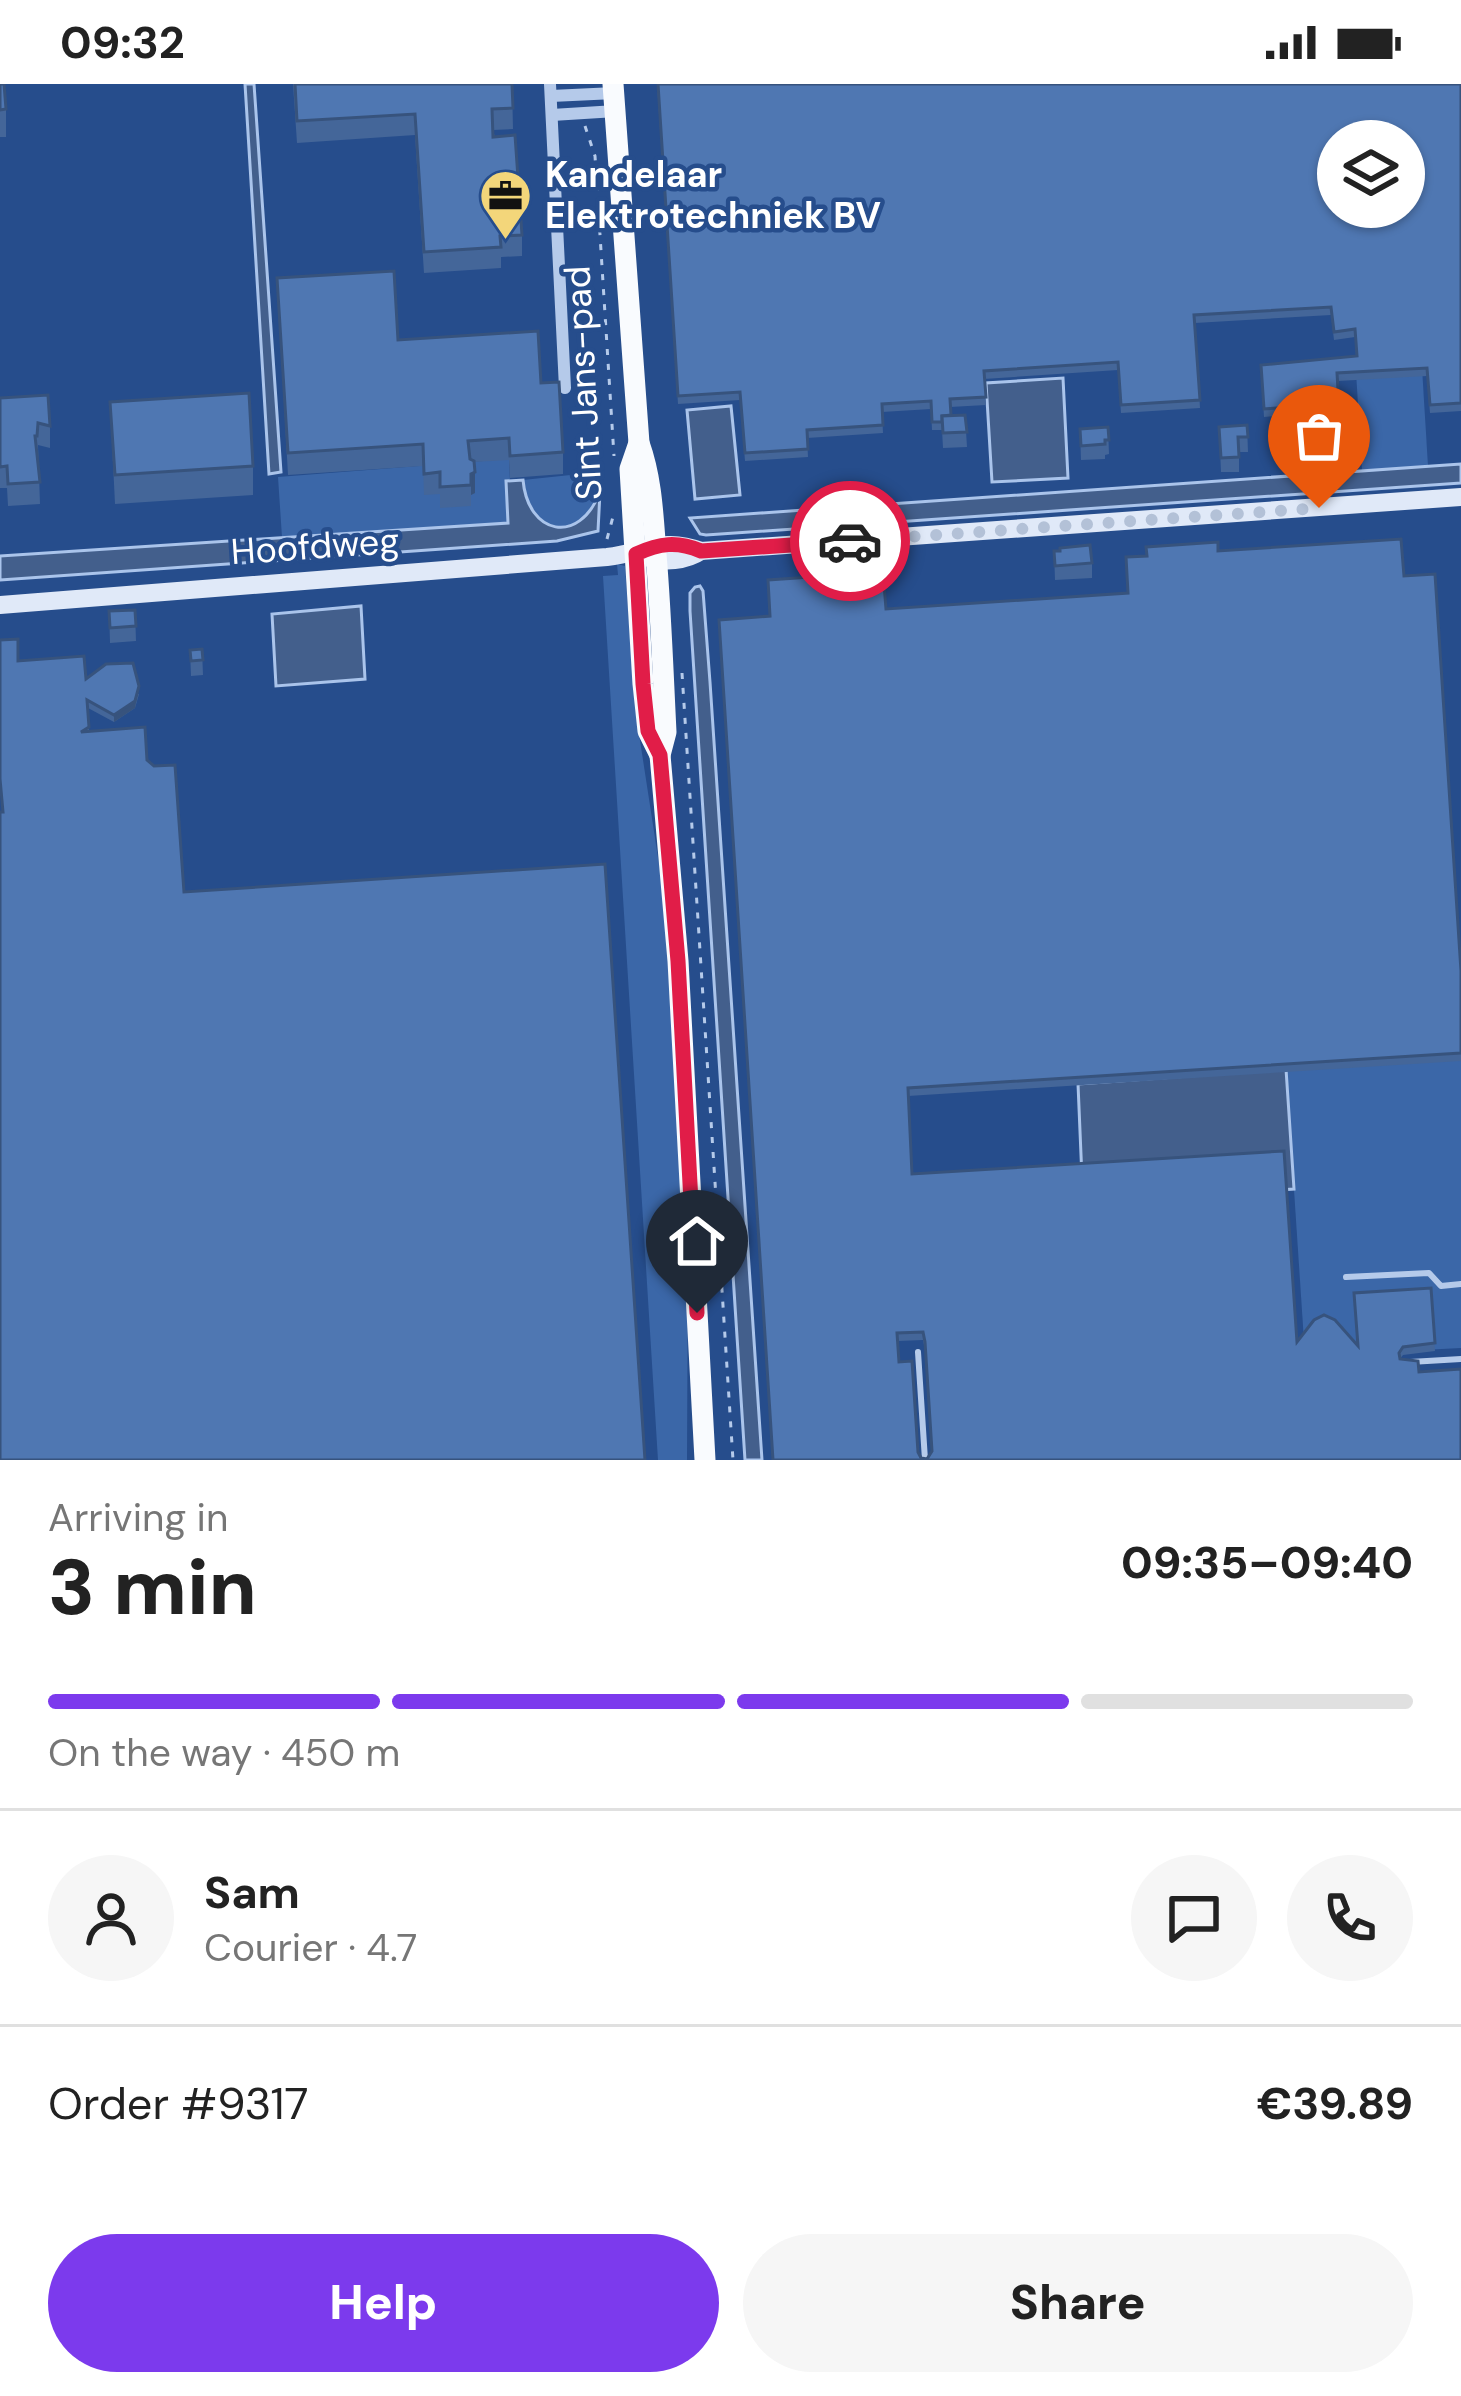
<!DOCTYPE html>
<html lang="en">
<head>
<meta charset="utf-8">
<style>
	:root { --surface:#fff; --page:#f6f6f6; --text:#222; --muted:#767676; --line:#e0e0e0; --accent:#7c3aed }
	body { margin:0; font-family:"DM Sans",sans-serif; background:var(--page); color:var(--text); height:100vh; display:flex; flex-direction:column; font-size:45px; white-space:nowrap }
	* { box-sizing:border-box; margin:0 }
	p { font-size:39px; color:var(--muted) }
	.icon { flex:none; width:66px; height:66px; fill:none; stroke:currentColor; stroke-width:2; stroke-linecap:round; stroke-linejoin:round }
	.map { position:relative; height:1376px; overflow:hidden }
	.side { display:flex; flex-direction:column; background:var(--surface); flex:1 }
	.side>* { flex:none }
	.controls { position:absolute; left:1317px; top:36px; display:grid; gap:24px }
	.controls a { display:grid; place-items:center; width:108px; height:108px; border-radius:50%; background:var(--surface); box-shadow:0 3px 9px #0004; font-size:60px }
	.pin { position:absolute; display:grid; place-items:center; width:102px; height:102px; color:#fff; margin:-123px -51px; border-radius:50% 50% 50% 0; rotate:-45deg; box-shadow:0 0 12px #0007 }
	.pin .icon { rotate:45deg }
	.courier { position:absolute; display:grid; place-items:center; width:120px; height:120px; margin:-60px; border:9px solid #e11d48; border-radius:50%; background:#fff; color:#222; box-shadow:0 3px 15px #0007 }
	.summary em { font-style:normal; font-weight:800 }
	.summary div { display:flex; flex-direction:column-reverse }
	.summary { display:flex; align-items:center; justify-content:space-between; height:204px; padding:0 48px }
	h1 { font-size:78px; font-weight:800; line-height:90px }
	.bar { display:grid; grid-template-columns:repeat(4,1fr); gap:18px 12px; align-content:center; height:144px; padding:0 48px }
	.bar i { height:15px; border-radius:9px; background:var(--line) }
	.bar .on { background:var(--accent) }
	.bar p { grid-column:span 4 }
	.line { display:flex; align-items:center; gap:30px; padding:0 48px; border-top:3px solid var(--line) }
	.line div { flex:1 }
	.round { display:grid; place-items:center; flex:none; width:126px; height:126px; border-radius:63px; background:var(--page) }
	.button { display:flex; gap:24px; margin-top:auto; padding:24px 48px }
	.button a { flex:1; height:138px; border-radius:72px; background:var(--accent); color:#fff; font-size:48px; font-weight:800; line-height:138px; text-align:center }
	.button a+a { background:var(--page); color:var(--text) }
	.status { display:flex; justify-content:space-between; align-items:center; height:84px; padding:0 60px; background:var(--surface); direction:ltr }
	.status svg { height:33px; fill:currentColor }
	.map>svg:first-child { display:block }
</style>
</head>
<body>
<div class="status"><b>09:32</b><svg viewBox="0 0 49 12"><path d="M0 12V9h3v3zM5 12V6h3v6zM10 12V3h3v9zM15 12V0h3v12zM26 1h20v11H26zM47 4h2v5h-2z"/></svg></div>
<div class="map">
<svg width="1461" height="1376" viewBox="0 0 1461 1376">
	<rect width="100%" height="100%" fill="#264d8c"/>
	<g fill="#3b67a8">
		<polygon points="1422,284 1428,382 1362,386 1356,288"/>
		<polygon points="509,375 510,397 506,398 509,439 282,453 278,393"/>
		<path d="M599,388C599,394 601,401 600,407C595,438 557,457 534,432C525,421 524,409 523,396Z"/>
		<polygon points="617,480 625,482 635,624 665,819 688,1153 687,1376 658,1376 603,492 618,491"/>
		<polygon points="1461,974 1461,1264 1305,1272 1286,985"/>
	</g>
	<g fill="#435f8c" stroke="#aac4eb" stroke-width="3">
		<polygon points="245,0 254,0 281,388 269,390"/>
		<polygon points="1063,294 1068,394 992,398 986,299"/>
		<polygon points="731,322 740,411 695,415 687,326"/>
		<polygon points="1461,380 1461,399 706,451 700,450 690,434"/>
		<path d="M523,396C528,451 579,462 600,408L598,447L557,457L0,496V472L508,439L506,397Z"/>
		<polygon points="700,502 703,507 710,598 762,1376 745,1376 690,527 690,509 695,503"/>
		<polygon points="361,522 365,595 276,602 272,530"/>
		<polygon points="1286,985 1294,1105 1083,1118 1078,1000"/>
	</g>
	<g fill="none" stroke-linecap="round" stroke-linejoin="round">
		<g stroke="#b5caea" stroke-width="3" stroke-dasharray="6 9" stroke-linecap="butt">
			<polyline points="585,42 595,72 614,372"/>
			<polyline points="607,455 614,429"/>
			<polyline points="682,589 733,1376"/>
		</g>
		<g stroke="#b5caea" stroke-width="6">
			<polyline points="1346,1193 1429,1189 1441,1202 1461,1200"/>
			<polyline points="918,1268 925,1376"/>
			<polyline points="1410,1278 1461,1275"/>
		</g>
		<g stroke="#b5caea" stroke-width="12">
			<polyline points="550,0 565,304"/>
			<polyline points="551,12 615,9"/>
			<polyline points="552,31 616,27"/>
		</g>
		<g stroke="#e0e9f8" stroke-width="18">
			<path d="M646,473C664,479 686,477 701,467L1461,413"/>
			<path d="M0,521L607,473C645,469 662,452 701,467"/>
		</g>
		<g stroke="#f9fbfe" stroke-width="21">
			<path d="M613,0L639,359C652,395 653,432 656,470C661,529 663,589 666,648L660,671L678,877L705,1376"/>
			<polyline points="639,359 630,385 643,600 648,647 660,671"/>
		</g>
	</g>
	<g fill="#469" fill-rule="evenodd">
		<polygon points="0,0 6,25 6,53 0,53"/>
		<polygon points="293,0 512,0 513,45 493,46 522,151 522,172 501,173 501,184 424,189 415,51 297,59"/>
		<polygon points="657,0 1461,0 1461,327 1430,329 1427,292 1338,297 1340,347 1320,348 1321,378 1303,379 1302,346 1306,346 1316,339 1315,329 1264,333 1261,281 1356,272 1355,253 1334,256 1331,231 1195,239 1200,324 1121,329 1118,286 984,295 986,321 950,323 951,331 965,331 967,363 943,364 942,346 932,346 931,325 882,328 883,349 807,354 808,373 745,377 740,316 678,320"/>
		<polygon points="277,194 398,256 541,299 563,368 563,390 510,394 509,376 474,378 475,409 471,411 471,422 440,424 440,410 424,411 423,382 288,391"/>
		<polygon points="0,314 50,342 50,364 38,361 40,420 8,422 7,404 0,404"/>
		<polygon points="110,318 253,382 253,411 115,420"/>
		<polygon points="1247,341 1248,368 1239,368 1239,388 1221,388 1219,343"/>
		<polygon points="1108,343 1109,370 1105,371 1105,375 1081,376 1080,345"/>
		<polygon points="1054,467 1092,479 1092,494 1055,496"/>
		<path d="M1218,467L1404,492L1461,887V977L908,1012L912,1090L1297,1258L1357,1262L1431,1204L1435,1267L1403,1271L1400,1275L1419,1288L1461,1376H773L886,525L1127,509ZM923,1256L925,1266L932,1368L927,1375L921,1374L918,1368L899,1278L898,1257Z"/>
		<polygon points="135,526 136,557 110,559 109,527"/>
		<polygon points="202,565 203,591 191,592 190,566"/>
		<polygon points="18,577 139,610 135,624 114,638 88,624 89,647 147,676 184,808 2,728"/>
	</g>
	<g fill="#37537d">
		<polygon points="475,388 475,409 471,411 471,390"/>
		<polygon points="139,602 135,624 114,638 114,631"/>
	</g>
	<g fill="#4f77b2" stroke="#37537d" stroke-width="3" fill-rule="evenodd">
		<polygon points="0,0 4,0 6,25 0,26"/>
		<polygon points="295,0 512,0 513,24 492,25 493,53 515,51 522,151 500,152 501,163 424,168 415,30 297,37"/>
		<path d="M658,0H1461V319L1430,321L1427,284L1337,289L1340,339L1316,340L1315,321L1264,325L1261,281L1357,272L1355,245L1334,248L1331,223L1194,231L1200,316L1121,321L1118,278L984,287L986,313L950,315L951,331L942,332V338H932L931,317L882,320L883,341L807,346L808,365L745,369L740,308L678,312ZM1338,57H1404V123H1338Z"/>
		<polygon points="394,187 398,256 538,247 541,299 559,298 563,368 510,372 509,354 468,357 470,375 474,377 475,388 471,390 471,401 440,403 440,388 424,390 423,360 288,369 277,194"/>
		<polygon points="249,309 253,382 115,391 110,318"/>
		<polygon points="48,311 50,342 38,339 37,352 35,352 40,398 8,400 7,382 0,383 0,314"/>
		<polygon points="965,331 967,348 943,349 942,332"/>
		<polygon points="1319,339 1321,364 1303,365 1302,346 1306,346 1305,340"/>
		<polygon points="1247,341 1248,353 1238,353 1239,373 1221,374 1219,343"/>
		<polygon points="1108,343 1109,356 1105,356 1105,360 1081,362 1080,345"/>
		<path d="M1401,455L1404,492L1435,490L1461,887V969L908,1004L912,1090L1284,1067L1297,1258L1314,1236L1324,1231L1335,1236L1358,1262L1354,1209L1431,1204L1435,1259L1403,1263L1399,1269L1400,1275L1418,1277L1419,1288L1461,1285V1376H773L719,536L770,532L768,496L883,488L886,525L1128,509L1126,473L1147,472L1146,463L1218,458V467ZM923,1248L925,1258L932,1367L927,1375L921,1374L918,1368L912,1277L899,1278L897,1249Z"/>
		<polygon points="1090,461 1092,479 1055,482 1054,467 1060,467 1060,464"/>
		<polygon points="135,526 136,542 110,544 109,527"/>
		<polygon points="18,555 18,577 84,572 86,595 106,580 133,579 139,602 135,617 114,631 87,616 89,643 81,648 145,643 147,676 154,682 175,681 184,808 605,780 645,1376 0,1376 0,728 3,728 0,695 0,556"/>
		<polygon points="202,565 203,576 191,577 190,566"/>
	</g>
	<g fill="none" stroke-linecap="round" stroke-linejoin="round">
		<polyline stroke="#b3c1d7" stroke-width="12" stroke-dasharray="0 21.6" points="850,457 1319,424"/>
		<path stroke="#e11d48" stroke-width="15" d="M697,1229L678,877L660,671L648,647L643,600L636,470C660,459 677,457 701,467L850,457"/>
	</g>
	<defs>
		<symbol id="office-pin" viewBox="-11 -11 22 30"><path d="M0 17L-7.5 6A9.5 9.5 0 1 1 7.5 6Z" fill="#f3d67a" stroke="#264d8c"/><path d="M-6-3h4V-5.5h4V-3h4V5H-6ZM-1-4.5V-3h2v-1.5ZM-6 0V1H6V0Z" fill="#111"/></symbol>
	</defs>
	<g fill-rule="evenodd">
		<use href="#office-pin" x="476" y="82" width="59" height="81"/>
	</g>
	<g text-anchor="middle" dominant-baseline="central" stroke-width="9" stroke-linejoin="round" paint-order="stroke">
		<g font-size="36" font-weight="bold" fill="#fff" stroke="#264d8c" text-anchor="start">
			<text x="545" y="90">Kandelaar<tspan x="545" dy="41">Elektrotechniek BV</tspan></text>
		</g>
		<g font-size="36" fill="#fff" stroke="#264d8c">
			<text transform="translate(583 299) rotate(-93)">Sint Jans-pad</text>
			<text transform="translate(315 462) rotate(-4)">Hoofdweg</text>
		</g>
	</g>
</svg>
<div class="controls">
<a><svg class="icon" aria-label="layers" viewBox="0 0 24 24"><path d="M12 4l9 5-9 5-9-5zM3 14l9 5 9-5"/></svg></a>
</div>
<div class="pin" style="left:1319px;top:424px;background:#ea580c"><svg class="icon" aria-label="bag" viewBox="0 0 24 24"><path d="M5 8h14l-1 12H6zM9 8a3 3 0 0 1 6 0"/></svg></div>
<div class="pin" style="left:697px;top:1229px;background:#1f2937"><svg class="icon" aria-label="home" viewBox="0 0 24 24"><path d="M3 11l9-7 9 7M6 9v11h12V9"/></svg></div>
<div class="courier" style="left:850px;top:457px"><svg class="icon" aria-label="car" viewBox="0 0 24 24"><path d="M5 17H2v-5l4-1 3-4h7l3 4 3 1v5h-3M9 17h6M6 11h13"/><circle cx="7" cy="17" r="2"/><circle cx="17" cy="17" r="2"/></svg></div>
</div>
<section class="side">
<div class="summary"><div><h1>3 min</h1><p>Arriving in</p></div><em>09:35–09:40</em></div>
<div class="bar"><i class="on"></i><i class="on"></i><i class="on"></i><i></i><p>On the way · 450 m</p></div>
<div class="line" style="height:216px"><a class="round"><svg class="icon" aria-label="person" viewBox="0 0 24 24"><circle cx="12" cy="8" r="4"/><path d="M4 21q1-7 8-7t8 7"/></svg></a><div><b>Sam</b><p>Courier · 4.7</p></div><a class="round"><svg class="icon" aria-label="chat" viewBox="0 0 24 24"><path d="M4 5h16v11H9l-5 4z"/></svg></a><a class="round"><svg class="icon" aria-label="phone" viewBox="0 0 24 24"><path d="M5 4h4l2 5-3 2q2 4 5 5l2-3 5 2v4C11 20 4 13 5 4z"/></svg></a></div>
<div class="line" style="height:156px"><div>Order #9317</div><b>€39.89</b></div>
<div class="button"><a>Help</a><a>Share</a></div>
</section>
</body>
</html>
